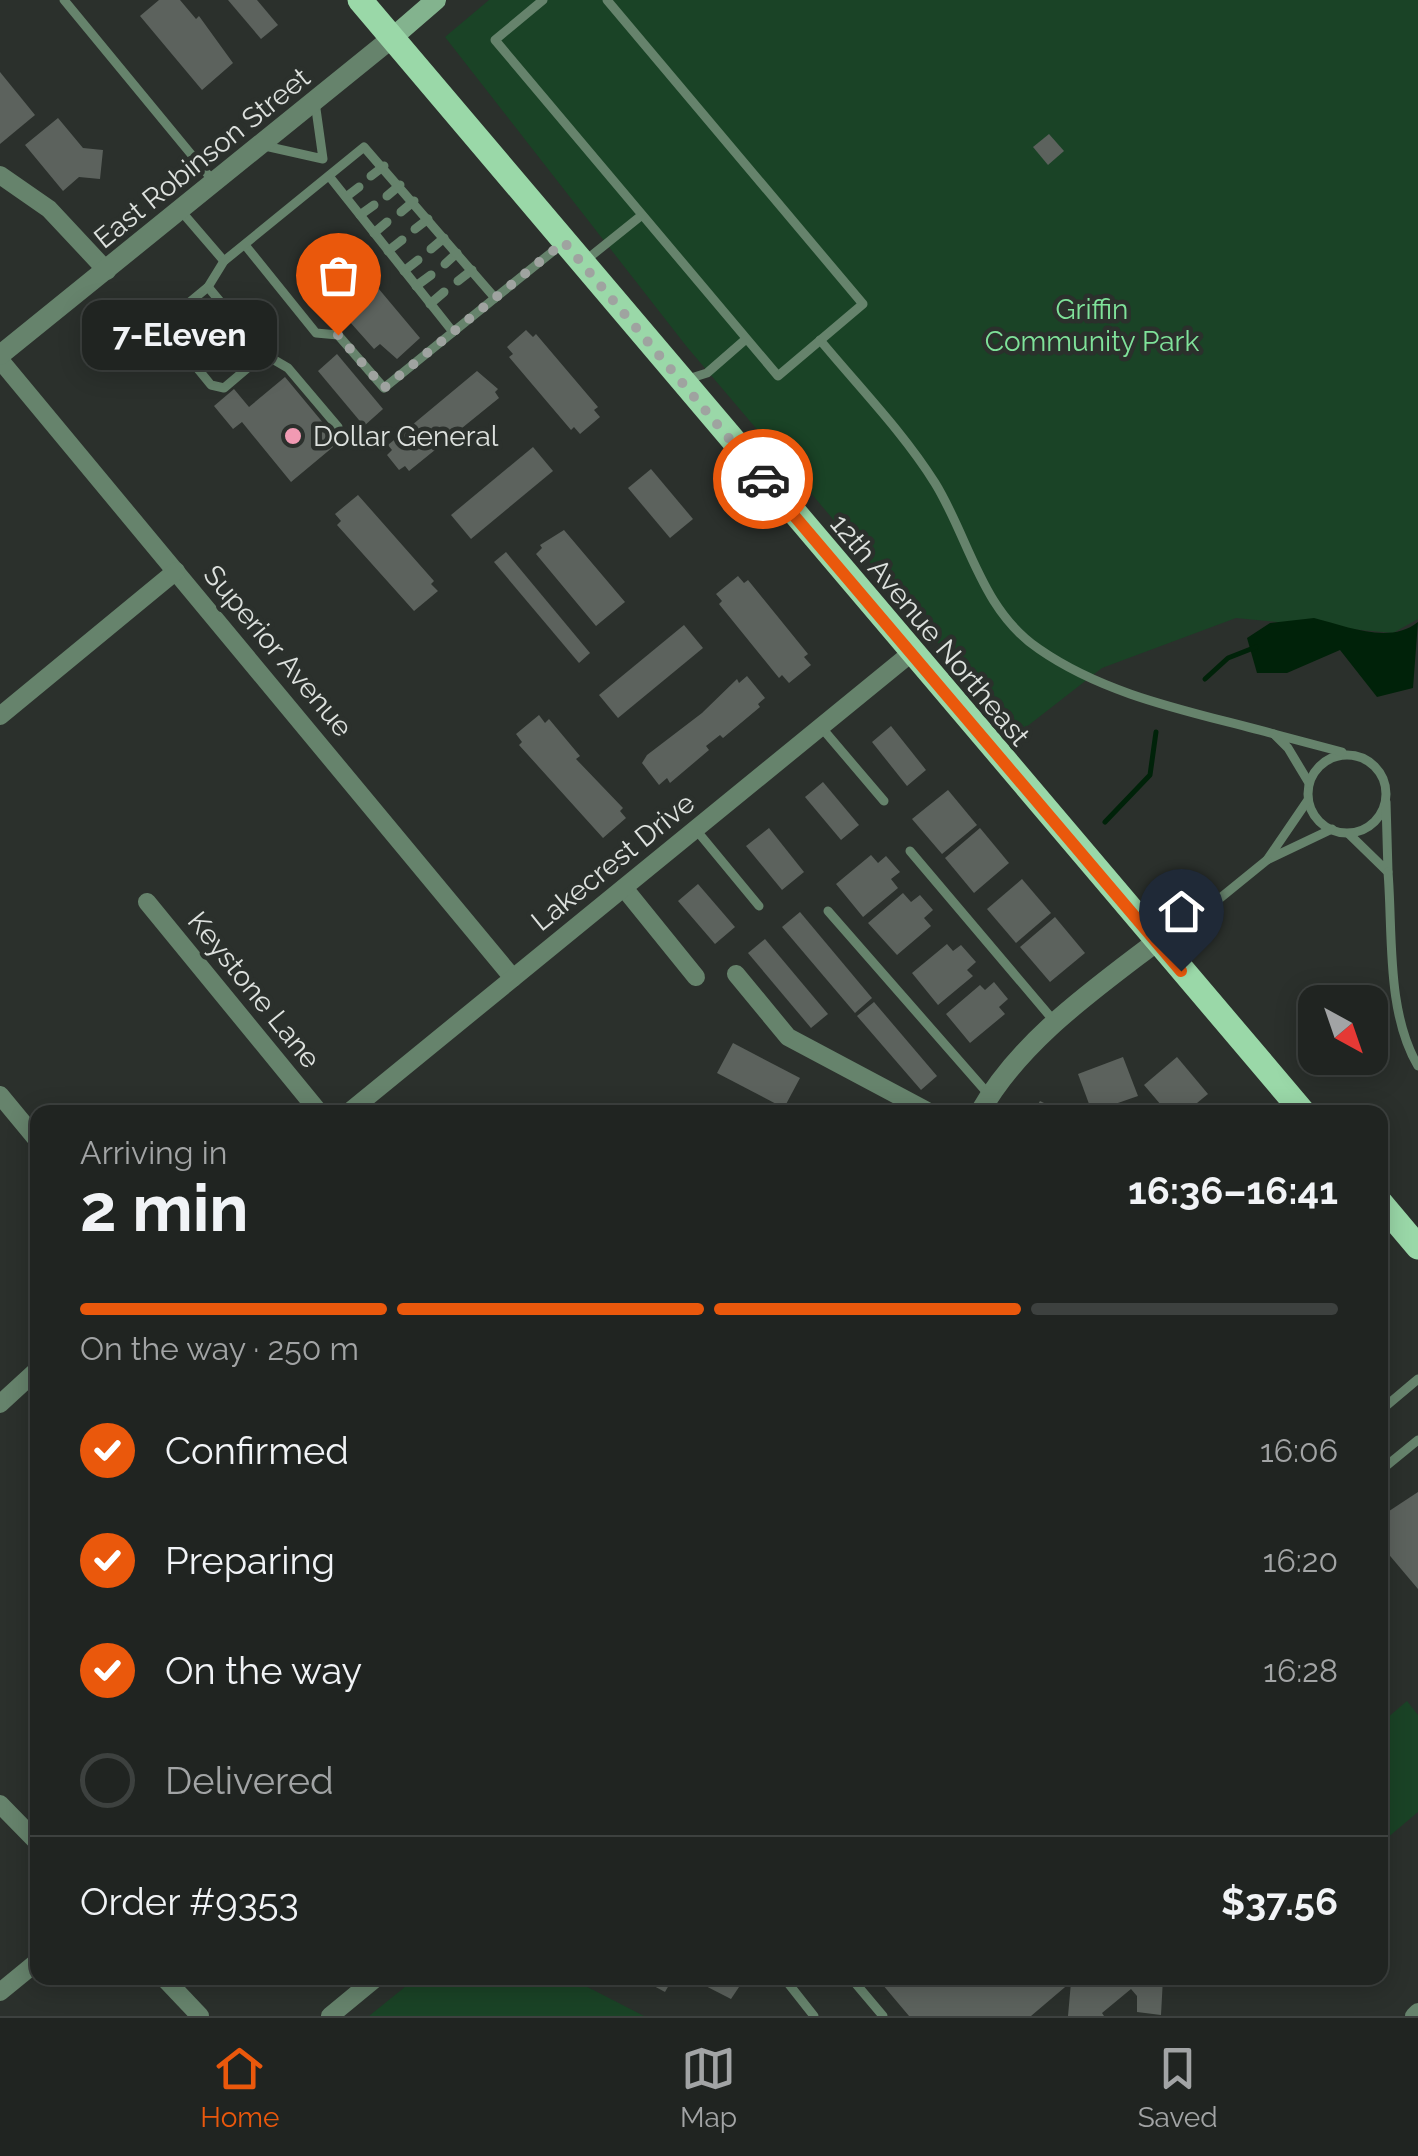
<!DOCTYPE html>
<html lang="en">
<head>
<meta charset="utf-8">
<style>
	:root { --surface:#202421; --page:#282c2a; --text:#f1f3f6; --muted:#a2a4a5; --line:#3d413f; --accent:#ea580c }
	body { margin:0; font-family:Raleway,sans-serif; background:var(--page); color:var(--text); height:100vh; display:flex; flex-direction:column; font-size:38px; white-space:nowrap }
	* { box-sizing:border-box; margin:0 }
	p { font-size:32px; color:var(--muted) }
	.icon { flex:none; width:55px; height:55px; fill:none; stroke:currentColor; stroke-width:2; stroke-linecap:round; stroke-linejoin:round }
	.map { position:relative; flex:1; overflow:hidden }
	.details { position:absolute; left:30px; top:1105px; width:1358px; height:880px; display:flex; flex-direction:column; background:var(--surface); border-radius:20px; box-shadow:0 5px 25px #0003,0 0 0 2px var(--line) }
	.details>* { flex:none }
	.needle { width:65px; rotate:140deg }
	.tools { position:absolute; left:1298px; top:985px; display:grid; gap:20px }
	.tools a { display:grid; place-items:center; width:90px; height:90px; border-radius:20px; background:var(--surface); box-shadow:0 5px 25px #0003,0 0 0 2px var(--line); font-size:50px }
	.pin { position:absolute; display:grid; place-items:center; width:85px; height:85px; color:#fff; margin:-102px -42px; border-radius:50% 50% 50% 0; rotate:-45deg; box-shadow:0 0 10px #0007 }
	.pin .icon { rotate:45deg }
	.courier { position:absolute; display:grid; place-items:center; width:100px; height:100px; margin:-50px; border:8px solid #ea580c; border-radius:50%; background:#fff; color:#222; box-shadow:0 2px 12px #0007 }
	.bubble { position:absolute; height:70px; border-radius:20px; background:var(--surface); box-shadow:0 5px 25px #0003,0 0 0 2px var(--line); font-size:32px; font-weight:700; line-height:70px; text-align:center }
	.overview em { font-style:normal; font-weight:700 }
	.overview div { display:flex; flex-direction:column-reverse }
	.overview { display:flex; align-items:center; justify-content:space-between; height:170px; padding:0 50px }
	h1 { font-size:65px; font-weight:700; line-height:75px }
	.bar { display:grid; grid-template-columns:repeat(4,1fr); gap:15px 10px; align-content:center; height:120px; padding:0 50px }
	.bar i { height:12px; border-radius:8px; background:var(--line) }
	.bar .selected { background:var(--accent) }
	.bar p { grid-column:span 4 }
	.line { display:flex; align-items:center; gap:25px; padding:0 50px; border-top:2px solid var(--line) }
	.line div { flex:1 }
	ol { padding:0 50px; list-style:none }
	li { display:flex; align-items:center; gap:30px; height:110px }
	li p { margin-inline-start:auto }
	li .icon { padding:10px; border-radius:50%; background:var(--accent); color:#fff; stroke-width:4 }
	li:last-child { color:var(--muted) }
	li i { width:55px; height:55px; border:5px solid var(--line); border-radius:50% }
	.dock { display:flex; justify-content:space-around; align-items:center; height:140px; border-top:2px solid var(--line); background:var(--surface); font-size:28px; color:var(--muted) }
	.dock a { display:grid; justify-items:center; gap:5px }
	.dock .selected { color:var(--accent) }
	.map>svg:first-child { display:block }
</style>
</head>
<body>
<div class="map">
<svg width="1418" height="2016" viewBox="0 0 1418 2016">
	<rect width="100%" height="100%" fill="#2b302c"/>
	<g fill="#1a4326">
		<polygon points="489,0 1418,0 1418,619 1393,633 1236,618 1102,668 1016,735 687,347 445,37"/>
		<polygon points="1407,1701 1418,1715 1418,1812 1380,1844 1380,1724"/>
		<polygon points="416,1978 570,1978 644,2016 369,2016"/>
	</g>
	<path fill="#002209" d="M1314,618C1347,626 1389,645 1418,622L1413,688L1377,697L1340,650L1287,673H1257L1247,638L1270,623Z"/>
	<g fill="none" stroke-linecap="round" stroke-linejoin="round">
		<g stroke="#002209" stroke-width="5">
			<polyline points="1205,679 1228,658 1256,647"/>
			<polyline points="1105,822 1150,775 1156,732"/>
		</g>
	</g>
	<g fill="#5c625d">
		<polygon points="159,0 180,0 196,19 199,16 233,63 202,90 140,16"/>
		<polygon points="228,0 257,0 278,25 261,39"/>
		<polygon points="0,72 35,115 0,144"/>
		<polygon points="58,118 83,148 103,150 100,179 79,177 63,191 25,145"/>
		<polygon points="1049,134 1064,151 1048,165 1033,147"/>
		<polygon points="352,257 420,338 397,359 380,344 374,349 317,285"/>
		<polygon points="526,330 533,337 536,334 598,407 594,410 600,417 580,434 574,427 571,430 509,357 513,354 507,347"/>
		<polygon points="337,354 383,409 364,426 318,371"/>
		<polygon points="477,371 498,389 495,392 499,398 409,471 405,466 399,470 387,455 392,450 388,445"/>
		<polygon points="285,377 339,442 291,482 242,422 233,429 214,406 234,389 249,407"/>
		<polygon points="533,447 553,471 471,539 451,515"/>
		<polygon points="651,469 693,519 670,538 628,488"/>
		<polygon points="358,495 434,581 431,584 438,591 414,611 337,525 341,521 335,514"/>
		<polygon points="564,530 625,602 596,626 536,554 542,548 540,545"/>
		<polygon points="506,552 590,653 579,663 494,562"/>
		<polygon points="738,576 744,583 748,580 808,654 804,657 811,665 789,683 782,675 779,678 719,604 722,601 716,594"/>
		<polygon points="684,625 703,648 618,718 599,695"/>
		<polygon points="747,676 765,698 758,704 760,707 723,738 720,735 706,746 709,750 670,783 667,778 659,785 642,763 647,755 702,713 737,679 739,683"/>
		<polygon points="539,715 545,723 549,719 580,756 576,759 623,808 620,811 626,818 603,838 519,745 522,742 516,734"/>
		<polygon points="891,726 926,770 907,786 872,742"/>
		<polygon points="823,782 859,825 841,840 805,797"/>
		<polygon points="948,790 977,825 942,854 912,819"/>
		<polygon points="769,828 804,872 782,890 746,846"/>
		<polygon points="980,828 1009,863 974,893 945,858"/>
		<polygon points="871,855 878,863 886,856 900,872 891,879 898,888 863,917 836,884"/>
		<polygon points="1022,879 1051,913 1016,943 987,909"/>
		<polygon points="698,884 735,927 715,944 678,901"/>
		<polygon points="903,893 911,902 920,895 933,910 924,918 931,926 897,955 868,923"/>
		<polygon points="800,912 872,998 855,1013 782,927"/>
		<polygon points="1055,917 1085,953 1050,982 1020,947"/>
		<polygon points="765,939 828,1014 811,1028 748,953"/>
		<polygon points="947,944 953,951 961,945 976,962 967,970 973,976 938,1005 912,973"/>
		<polygon points="994,982 1008,999 999,1007 1005,1014 970,1043 946,1014 980,985 985,990"/>
		<polygon points="874,1002 937,1076 921,1090 857,1016"/>
		<polygon points="733,1043 800,1078 784,1108 717,1073"/>
		<polygon points="1123,1057 1138,1096 1092,1112 1078,1074"/>
		<polygon points="1177,1057 1208,1094 1186,1112 1167,1112 1144,1085"/>
		<polygon points="1040,1101 1062,1112 1033,1112"/>
		<polygon points="1418,1492 1418,1589 1380,1544 1380,1517"/>
		<polygon points="656,1978 673,1978 665,1992 652,1985"/>
		<polygon points="690,1978 745,1978 731,1999"/>
		<polygon points="877,1978 1163,1978 1161,2015 1137,2012 1137,1996 1131,1989 1102,2013 1104,2016 1068,2016 1071,1982 1031,2016 909,2016"/>
	</g>
	<g fill="none" stroke-linecap="round" stroke-linejoin="round">
		<g stroke="#66836c" stroke-width="9">
			<polyline points="64,0 214,182"/>
			<polyline points="543,0 495,40 778,376 863,304 607,0"/>
			<polyline points="265,146 323,159 315,102"/>
			<polyline points="329,176 453,332"/>
			<polyline points="371,176 384,166"/>
			<polyline points="387,196 400,185"/>
			<polyline points="346,197 359,187"/>
			<polyline points="181,211 224,261"/>
			<polyline points="401,212 414,201"/>
			<polyline points="360,215 374,205"/>
			<polyline points="415,229 428,219"/>
			<polyline points="374,233 387,222"/>
			<polyline points="245,245 316,333 338,335 384,388 495,298"/>
			<polyline points="431,249 444,238"/>
			<polyline points="388,251 402,240"/>
			<polyline points="586,260 642,215"/>
			<polyline points="445,264 457,253"/>
			<polyline points="404,271 418,260"/>
			<polyline points="458,281 472,270"/>
			<polyline points="416,286 431,275"/>
			<polyline points="208,287 264,354 288,368 338,427"/>
			<polyline points="430,304 444,292"/>
			<path d="M820,340C859,387 903,432 935,483C969,538 981,610 1039,649C1108,697 1194,712 1274,734"/>
			<polyline points="264,354 224,388 211,385 162,325 208,287 224,261 364,147 495,298 562,244"/>
			<polyline points="688,379 707,373 746,339"/>
			<polyline points="821,727 884,801"/>
			<circle cx="1347" cy="794" r="39"/>
			<polyline points="1309,783 1288,748 1274,734 1342,752"/>
			<polyline points="1308,800 1267,860 1332,829"/>
			<polyline points="697,831 759,906"/>
			<polyline points="1349,834 1388,872 1386,802"/>
			<polyline points="910,851 1054,1021"/>
			<path d="M1388,872C1393,934 1386,1012 1418,1066"/>
			<polyline points="828,911 990,1096"/>
			<polyline points="1162,939 1203,912 1267,860"/>
			<polyline points="1380,1411 1418,1379"/>
			<polyline points="1380,1471 1418,1440"/>
			<polyline points="784,1978 814,2016"/>
			<polyline points="851,1978 883,2016"/>
		</g>
		<g stroke="#66836c" stroke-width="18">
			<polyline points="0,175 49,209 107,271"/>
			<polyline points="0,360 513,978"/>
			<polyline points="0,716 176,571"/>
			<polyline points="624,888 696,977"/>
			<polyline points="147,902 319,1112"/>
			<polyline points="736,974 788,1037 929,1112"/>
			<polyline points="0,1095 38,1141"/>
			<polyline points="349,1112 910,654"/>
			<polyline points="0,1404 38,1369"/>
			<polyline points="0,1804 38,1843"/>
			<polyline points="164,1978 200,2016"/>
			<polyline points="0,1992 38,1961"/>
			<polyline points="330,2016 376,1978"/>
			<polyline points="1414,2016 1418,2012"/>
		</g>
		<g stroke="#66836c" stroke-width="20">
			<polyline points="0,355 392,38"/>
			<path d="M980,1112C1020,1041 1092,991 1156,942"/>
		</g>
		<polyline stroke="#83b38e" stroke-width="20" points="392,38 436,0"/>
		<g stroke="#9ad8a8" stroke-width="25">
			<polyline points="360,0 1303,1112"/>
			<polyline points="1380,1202 1418,1247"/>
		</g>
	</g>
	<g fill="none" stroke-linecap="round" stroke-linejoin="round">
		<polyline stroke="#9fa3a0" stroke-width="10" stroke-dasharray="0 18" points="338,335 384,388 564,242 763,479"/>
		<polyline stroke="#ea580c" stroke-width="12" points="763,479 1181,971"/>
	</g>
	<circle fill="#f19ab3" stroke="#2b302c" stroke-width="4" cx="293" cy="436" r="10"/>
	<g text-anchor="middle" dominant-baseline="central" stroke-width="9" stroke-linejoin="round" paint-order="stroke">
		<g font-size="28" fill="#dde1de" stroke="#2b302c">
			<text transform="translate(202 158) rotate(-39)">East Robinson Street</text>
			<text transform="translate(930 630) rotate(50)">12th Avenue Northeast</text>
			<text transform="translate(278 651) rotate(50)">Superior Avenue</text>
			<text transform="translate(613 862) rotate(-39)">Lakecrest Drive</text>
			<text transform="translate(254 990) rotate(51)">Keystone Lane</text>
		</g>
		<g font-size="28" fill="#7fe29a" stroke="#2b302c">
			<text x="1092" y="309">Griffin<tspan x="1092" dy="32">Community Park</tspan></text>
		</g>
		<g font-size="28" fill="#dde1de" stroke="#2b302c" text-anchor="start">
			<text x="313" y="436">Dollar General</text>
		</g>
	</g>
</svg>
<div class="tools">
<a><svg class="needle" viewBox="-14 -14 28 28"><path d="M0-13l5 13h-10z" fill="#e53935"/><path d="M0 13l5-13h-10z" fill="#a2a4a5"/></svg></a>
</div>
<div class="pin" style="left:338px;top:335px;background:#ea580c"><svg class="icon" aria-label="bag" viewBox="0 0 24 24"><path d="M5 8h14l-1 12H6zM9 8a3 3 0 0 1 6 0"/></svg></div>
<div class="pin" style="left:1181px;top:971px;background:#1f2937"><svg class="icon" aria-label="home" viewBox="0 0 24 24"><path d="M3 11l9-7 9 7M6 9v11h12V9"/></svg></div>
<div class="courier" style="left:763px;top:479px"><svg class="icon" aria-label="car" viewBox="0 0 24 24"><path d="M5 17H2v-5l4-1 3-4h7l3 4 3 1v5h-3M9 17h6M6 11h13"/><circle cx="7" cy="17" r="2"/><circle cx="17" cy="17" r="2"/></svg></div>
<div class="bubble" style="left:82px;top:300px;width:195px">7-Eleven</div>
<section class="details">
<div class="overview"><div><h1>2 min</h1><p>Arriving in</p></div><em>16:36–16:41</em></div>
<div class="bar"><i class="selected"></i><i class="selected"></i><i class="selected"></i><i></i><p>On the way · 250 m</p></div>
<ol>
<li><svg class="icon" aria-label="check" viewBox="0 0 24 24"><path d="M5 12l5 5 9-10"/></svg>Confirmed<p>16:06</p></li>
<li><svg class="icon" aria-label="check" viewBox="0 0 24 24"><path d="M5 12l5 5 9-10"/></svg>Preparing<p>16:20</p></li>
<li><svg class="icon" aria-label="check" viewBox="0 0 24 24"><path d="M5 12l5 5 9-10"/></svg>On the way<p>16:28</p></li>
<li><i></i>Delivered</li>
</ol>
<div class="line" style="height:130px"><div>Order #9353</div><b>$37.56</b></div>
</section>
</div>
<nav class="dock">
<a class="selected"><svg class="icon" aria-label="home" viewBox="0 0 24 24"><path d="M3 11l9-7 9 7M6 9v11h12V9"/></svg>Home</a>
<a><svg class="icon" aria-label="map" viewBox="0 0 24 24"><path d="M3 6l6-2 6 2 6-2v14l-6 2-6-2-6 2zM9 4v14M15 6v14"/></svg>Map</a>
<a><svg class="icon" aria-label="saved" viewBox="0 0 24 24"><path d="M7 4h10v16l-5-4-5 4z"/></svg>Saved</a>
</nav>
</body>
</html>
